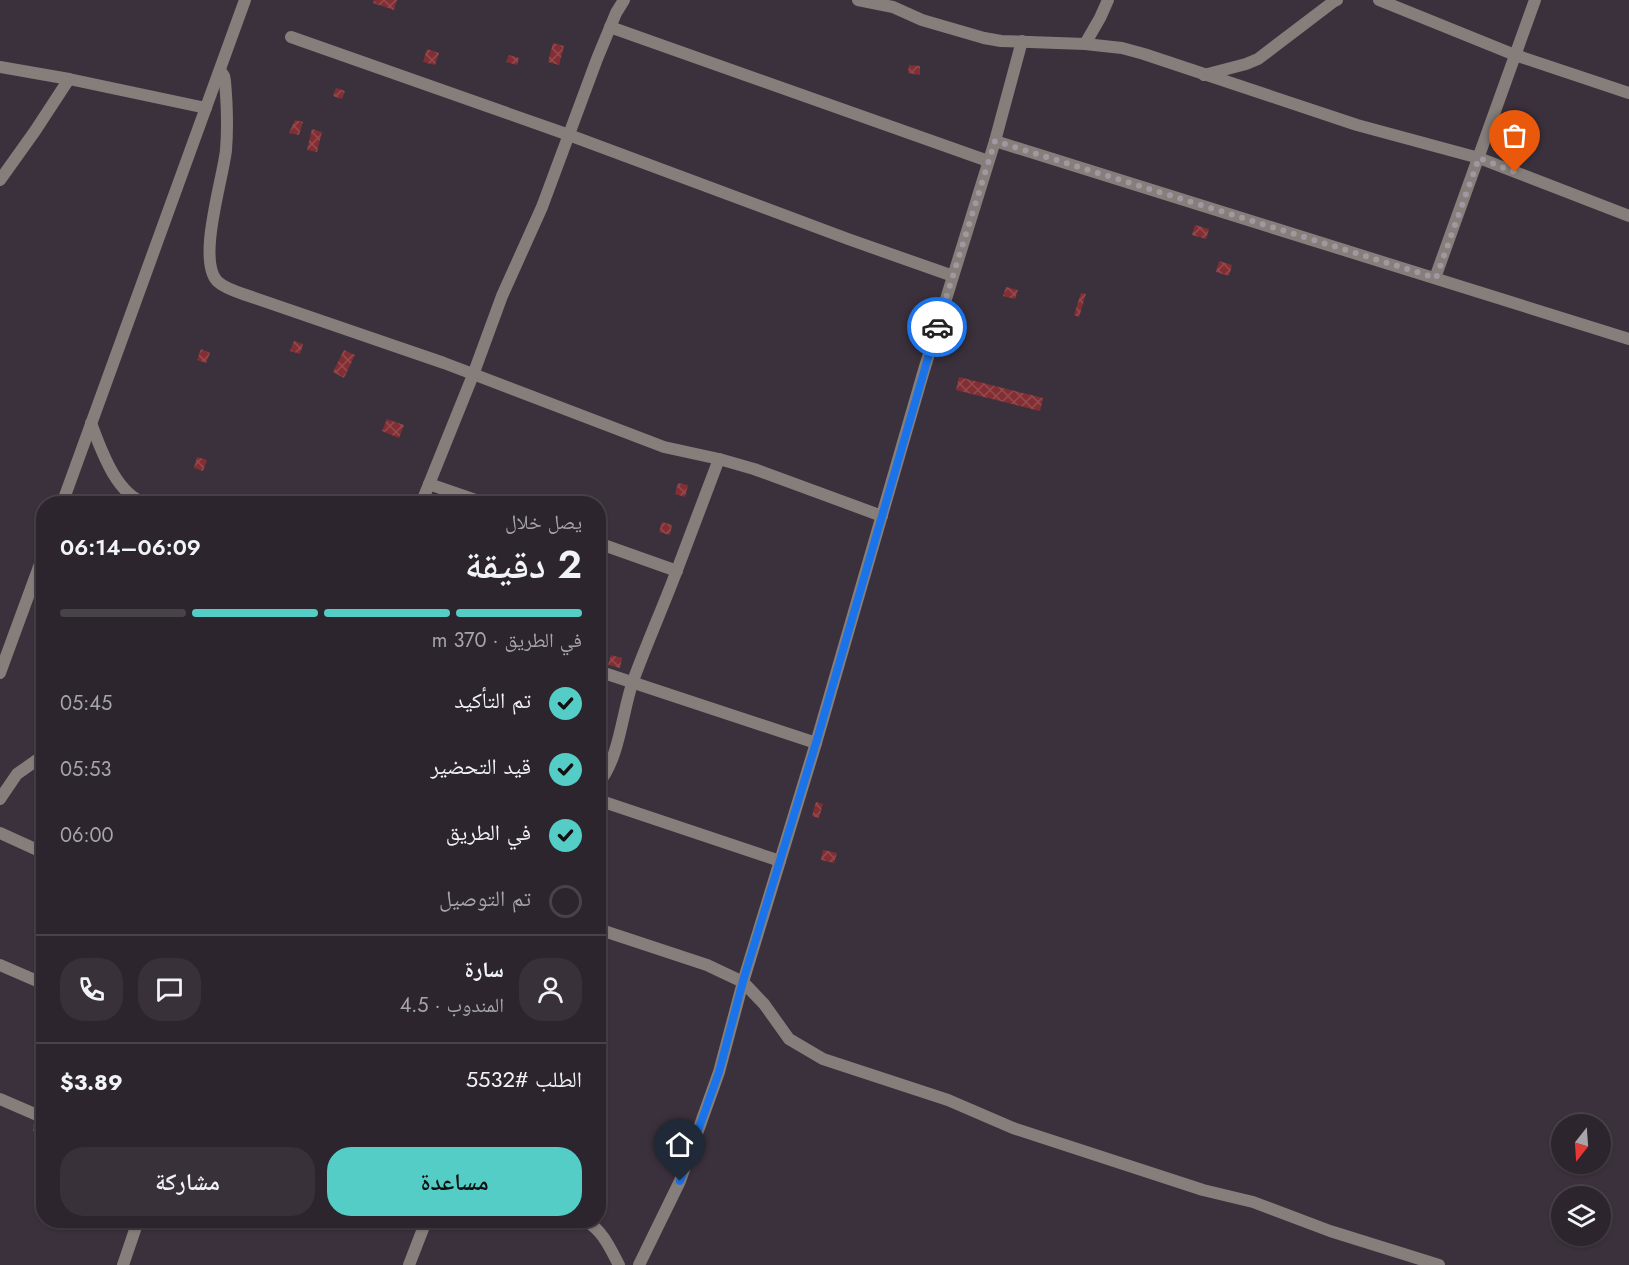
<!DOCTYPE html>
<html lang="ar">
<head>
<meta charset="utf-8">
<style>
	:root { --surface:#2c252d; --page:#383139; --text:#f1f3f6; --muted:#a6a5aa; --line:#484249; --accent:#54cdc6 }
	body { margin:0; font-family:Jost,"Noto Naskh Arabic",sans-serif; background:var(--page); color:var(--text); direction:rtl; height:100vh; display:flex; flex-direction:column; font-size:22px; white-space:nowrap }
	* { box-sizing:border-box; margin:0 }
	p { font-size:20px; color:var(--muted) }
	.icon { flex:none; width:33px; height:33px; fill:none; stroke:currentColor; stroke-width:2; stroke-linecap:round; stroke-linejoin:round }
	.map { position:relative; flex:1; overflow:hidden; direction:ltr }
	.sheet { position:absolute; left:36px; top:496px; width:570px; height:732px; display:flex; flex-direction:column; background:var(--surface); border-radius:24px; box-shadow:0 2px 4px #0004,0 0 0 2px var(--line); direction:rtl }
	.sheet>* { flex:none }
	.needle { width:39px; rotate:197deg }
	.buttons { position:absolute; left:1551px; top:1114px; display:grid; gap:12px }
	.buttons a { display:grid; place-items:center; width:60px; height:60px; border-radius:50%; background:var(--surface); box-shadow:0 2px 4px #0004,0 0 0 2px var(--line); font-size:30px }
	.pin { position:absolute; display:grid; place-items:center; width:51px; height:51px; color:#fff; margin:-62px -26px; border-radius:50% 50% 50% 0; rotate:-45deg; box-shadow:0 0 6px #0007 }
	.pin .icon { rotate:45deg }
	.courier { position:absolute; display:grid; place-items:center; width:60px; height:60px; margin:-30px; border:4px solid #1a73e8; border-radius:50%; background:#fff; color:#222; box-shadow:0 2px 8px #0007 }
	.headline em { font-style:normal; font-weight:600 }
	.headline div { display:flex; flex-direction:column-reverse }
	.headline { display:flex; align-items:center; justify-content:space-between; height:102px; padding:0 24px }
	h1 { font-size:39px; font-weight:600; line-height:45px }
	.bar { display:grid; grid-template-columns:repeat(4,1fr); gap:9px 6px; align-content:center; height:72px; padding:0 24px }
	.bar i { height:8px; border-radius:4px; background:var(--line) }
	.bar .current { background:var(--accent) }
	.bar p { grid-column:span 4 }
	.line { display:flex; align-items:center; gap:15px; padding:0 24px; border-top:2px solid var(--line) }
	.line div { flex:1 }
	.round { display:grid; place-items:center; flex:none; width:63px; height:63px; border-radius:24px; background:var(--page) }
	ol { padding:0 24px; list-style:none }
	li { display:flex; align-items:center; gap:18px; height:66px }
	li p { margin-inline-start:auto }
	li .icon { padding:6px; border-radius:50%; background:var(--accent); color:#111; stroke-width:4 }
	li:last-child { color:var(--muted) }
	li i { width:33px; height:33px; border:3px solid var(--line); border-radius:50% }
	.action { display:flex; gap:12px; margin-top:auto; padding:12px 24px }
	.action a { flex:1; height:69px; border-radius:24px; background:var(--accent); color:#111; font-size:24px; font-weight:600; line-height:69px; text-align:center }
	.action a+a { background:var(--page); color:var(--text) }
	.map>svg:first-child { display:block }
</style>
</head>
<body>
<div class="map">
<svg width="1629" height="1265" viewBox="0 0 1629 1265">
	<defs>
		<pattern id="building-cross-hatch" width="8" height="8" patternUnits="userSpaceOnUse" patternTransform="scale(1.5)"><rect width="8" height="8" fill="#832e33"/><path d="M0 0l8 8M0 8l8-8" fill="none" stroke="#944b50"/></pattern>
	</defs>
	<rect width="100%" height="100%" fill="#3b313c"/>
	<g fill="url(#building-cross-hatch)">
		<polygon points="374,0 397,0 394,10 373,3"/>
		<polygon points="553,43 564,46 559,65 548,62"/>
		<polygon points="427,49 439,53 435,65 423,62"/>
		<polygon points="509,55 519,58 517,65 506,62"/>
		<polygon points="909,65 920,66 920,75 908,73"/>
		<polygon points="336,88 345,91 342,99 333,96"/>
		<polygon points="295,120 303,122 299,135 289,133"/>
		<polygon points="312,129 322,132 317,152 307,150"/>
		<polygon points="1195,225 1209,229 1206,239 1192,235"/>
		<polygon points="1219,261 1232,265 1229,276 1216,272"/>
		<polygon points="1006,287 1018,290 1015,299 1003,296"/>
		<polygon points="1081,293 1086,294 1079,317 1074,315"/>
		<polygon points="294,341 303,344 300,354 290,351"/>
		<polygon points="201,349 210,353 206,363 197,360"/>
		<polygon points="344,350 355,355 344,378 333,372"/>
		<polygon points="959,377 1043,398 1040,411 956,390"/>
		<polygon points="387,419 404,425 399,438 382,431"/>
		<polygon points="197,457 207,460 203,471 194,468"/>
		<polygon points="678,483 688,485 685,497 675,494"/>
		<polygon points="662,522 672,525 670,535 659,532"/>
		<polygon points="611,655 622,658 620,668 608,665"/>
		<polygon points="816,802 823,804 819,818 812,816"/>
		<polygon points="823,850 837,853 834,863 821,860"/>
		<polygon points="34,1121 41,1122 41,1132 33,1131"/>
	</g>
	<g fill="none" stroke-linecap="round" stroke-linejoin="round">
		<g stroke="#857e7a" stroke-width="12">
			<polyline points="858,0 893,7 922,20 984,38 1001,41 1085,44 1122,48 1144,54 1357,125 1479,158 1629,216"/>
			<polyline points="1379,0 1515,55 1629,93"/>
			<polyline points="610,27 988,161"/>
			<polyline points="291,37 569,135 848,239 953,276"/>
			<polyline points="1085,44 1100,18 1108,0"/>
			<polyline points="0,67 69,79 206,108"/>
			<path d="M220,70L224,76L225,81C227,104 228,126 226,150C223,179 197,259 217,281C224,288 237,292 246,295L444,363L664,447L719,459L754,469L882,516"/>
			<polyline points="1204,75 1246,64 1258,59 1333,2 1337,0"/>
			<polyline points="995,141 1629,339"/>
			<polyline points="0,180 35,131 69,79"/>
			<polyline points="1435,278 1535,0"/>
			<path d="M91,423C101,450 117,497 148,504"/>
			<polyline points="429,484 487,504"/>
			<polyline points="62,504 245,0"/>
			<polyline points="421,504 473,375 502,296 542,207 597,59 616,13 624,0"/>
			<polyline points="598,543 677,571"/>
			<polyline points="598,671 816,743"/>
			<polyline points="0,673 44,553"/>
			<path d="M598,784C620,758 622,712 633,681C647,643 663,607 677,570C691,533 705,496 719,459"/>
			<polyline points="0,799 17,774 44,755"/>
			<polyline points="598,800 780,861"/>
			<polyline points="0,833 44,853"/>
			<polyline points="598,929 707,965 743,982 764,1004 789,1039 823,1059 948,1100 1013,1128 1203,1190 1253,1202 1330,1231 1439,1265"/>
			<polyline points="0,965 44,984"/>
			<polyline points="0,1099 44,1118"/>
			<path d="M586,1221C603,1231 610,1248 619,1265"/>
			<polyline points="123,1265 138,1221"/>
			<polyline points="409,1265 426,1221"/>
			<polyline points="639,1265 680,1181 719,1072 743,982 816,743 924,370 995,141 1022,41"/>
		</g>
	</g>
	<g fill="none" stroke-linecap="round" stroke-linejoin="round">
		<polyline stroke="#a098a0" stroke-width="6" stroke-dasharray="0 10.8" points="937,327 995,141 1436,278 1479,158 1515,172"/>
		<polyline stroke="#1a73e8" stroke-width="8" points="680,1181 719,1072 743,981 816,743 937,327"/>
	</g>
</svg>
<div class="buttons">
<a><svg class="needle" viewBox="-14 -14 28 28"><path d="M0-13l5 13h-10z" fill="#e53935"/><path d="M0 13l5-13h-10z" fill="#a6a5aa"/></svg></a>
<a><svg class="icon" aria-label="layers" viewBox="0 0 24 24"><path d="M12 4l9 5-9 5-9-5zM3 14l9 5 9-5"/></svg></a>
</div>
<div class="pin" style="left:1515px;top:172px;background:#ea580c"><svg class="icon" aria-label="bag" viewBox="0 0 24 24"><path d="M5 8h14l-1 12H6zM9 8a3 3 0 0 1 6 0"/></svg></div>
<div class="pin" style="left:680px;top:1181px;background:#1f2937"><svg class="icon" aria-label="home" viewBox="0 0 24 24"><path d="M3 11l9-7 9 7M6 9v11h12V9"/></svg></div>
<div class="courier" style="left:937px;top:327px"><svg class="icon" aria-label="car" viewBox="0 0 24 24"><path d="M5 17H2v-5l4-1 3-4h7l3 4 3 1v5h-3M9 17h6M6 11h13"/><circle cx="7" cy="17" r="2"/><circle cx="17" cy="17" r="2"/></svg></div>
<section class="sheet">
<div class="headline"><div><h1>2 دقيقة</h1><p>يصل خلال</p></div><em>06:09–06:14</em></div>
<div class="bar"><i class="current"></i><i class="current"></i><i class="current"></i><i></i><p>في الطريق · 370 m</p></div>
<ol>
<li><svg class="icon" aria-label="check" viewBox="0 0 24 24"><path d="M5 12l5 5 9-10"/></svg>تم التأكيد<p>05:45</p></li>
<li><svg class="icon" aria-label="check" viewBox="0 0 24 24"><path d="M5 12l5 5 9-10"/></svg>قيد التحضير<p>05:53</p></li>
<li><svg class="icon" aria-label="check" viewBox="0 0 24 24"><path d="M5 12l5 5 9-10"/></svg>في الطريق<p>06:00</p></li>
<li><i></i>تم التوصيل</li>
</ol>
<div class="line" style="height:108px"><a class="round"><svg class="icon" aria-label="person" viewBox="0 0 24 24"><circle cx="12" cy="8" r="4"/><path d="M4 21q1-7 8-7t8 7"/></svg></a><div><b>سارة</b><p>المندوب · 4.5</p></div><a class="round"><svg class="icon" aria-label="chat" viewBox="0 0 24 24"><path d="M4 5h16v11H9l-5 4z"/></svg></a><a class="round"><svg class="icon" aria-label="phone" viewBox="0 0 24 24"><path d="M5 4h4l2 5-3 2q2 4 5 5l2-3 5 2v4C11 20 4 13 5 4z"/></svg></a></div>
<div class="line" style="height:78px"><div>الطلب #5532</div><b>$3.89</b></div>
<div class="action"><a>مساعدة</a><a>مشاركة</a></div>
</section>
</div>
</body>
</html>
